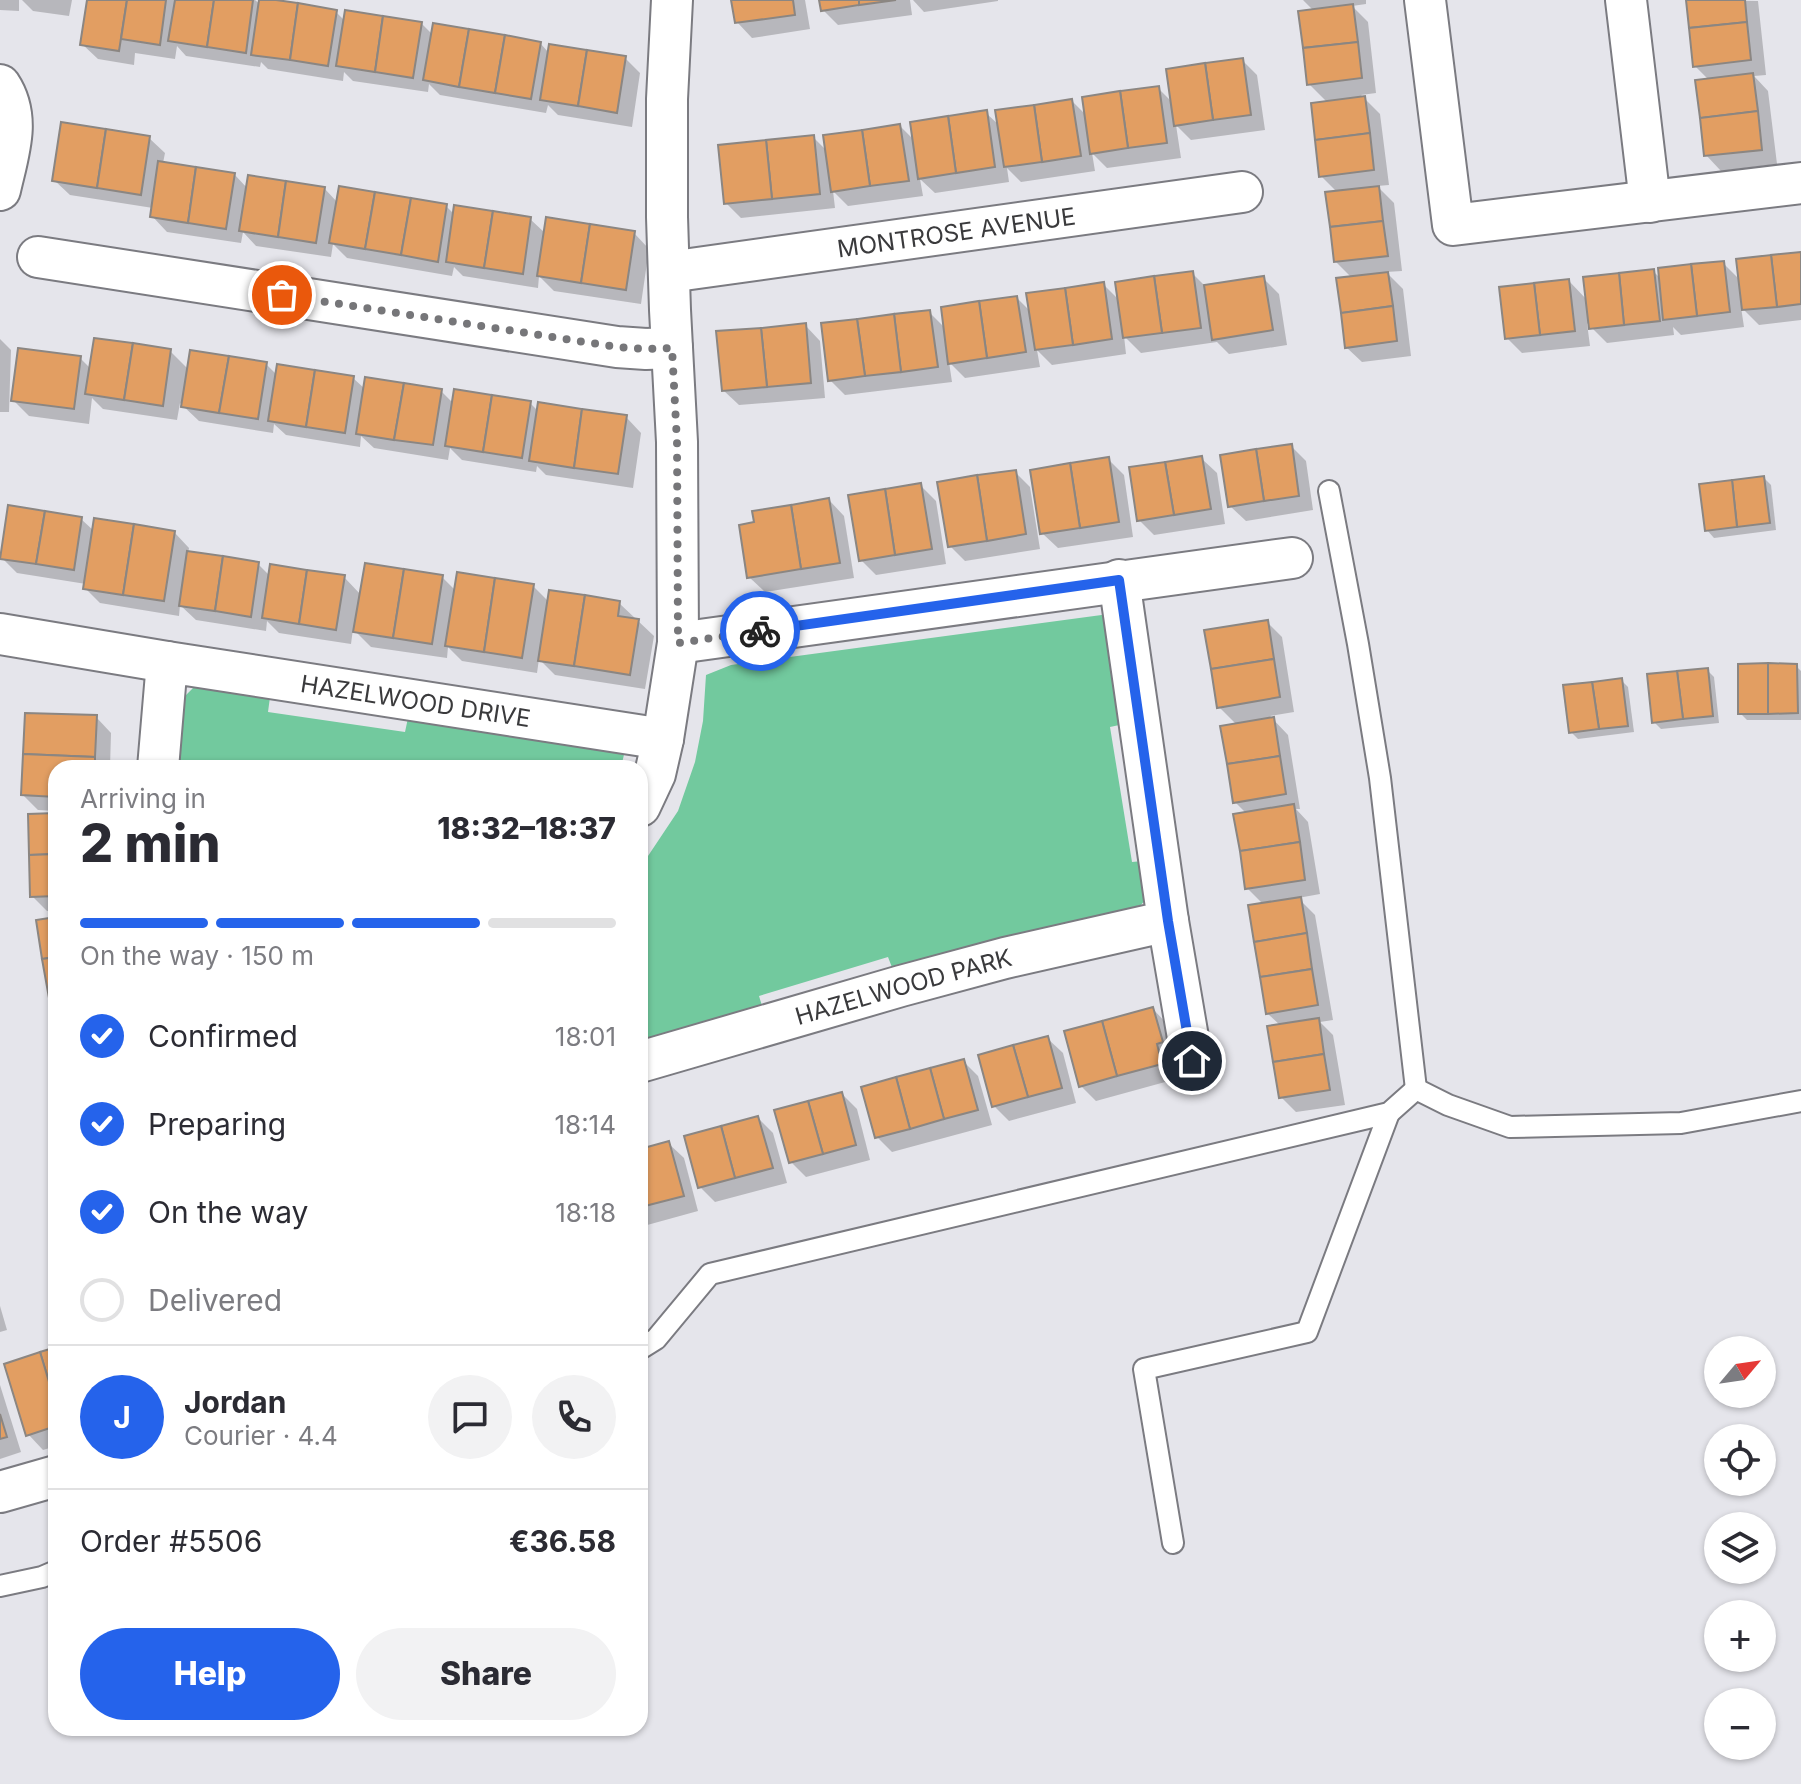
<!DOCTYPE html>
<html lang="en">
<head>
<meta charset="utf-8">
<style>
	:root { --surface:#fff; --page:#f2f2f3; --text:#2b2b33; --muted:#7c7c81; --line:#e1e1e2; --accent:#2563eb }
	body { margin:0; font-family:Inter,sans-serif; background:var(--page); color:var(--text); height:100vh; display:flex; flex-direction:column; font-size:30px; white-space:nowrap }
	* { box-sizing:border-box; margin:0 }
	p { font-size:26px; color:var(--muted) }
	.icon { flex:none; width:44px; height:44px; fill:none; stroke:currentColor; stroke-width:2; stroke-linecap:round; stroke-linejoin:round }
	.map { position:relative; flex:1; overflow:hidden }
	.drawer { position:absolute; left:48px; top:760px; width:600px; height:976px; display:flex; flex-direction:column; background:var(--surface); border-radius:24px; box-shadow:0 2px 6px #0004 }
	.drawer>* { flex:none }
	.needle { width:52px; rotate:61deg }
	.fabs { position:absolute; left:1704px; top:1336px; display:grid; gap:16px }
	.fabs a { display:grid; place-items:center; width:72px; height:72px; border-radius:50%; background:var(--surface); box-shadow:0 2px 6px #0004; font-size:40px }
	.pin { position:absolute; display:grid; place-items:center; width:68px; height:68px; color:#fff; margin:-34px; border:4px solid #fff; border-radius:50%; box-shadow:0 2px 8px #0007 }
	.courier { position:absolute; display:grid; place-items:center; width:80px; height:80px; margin:-40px; border:6px solid #2563eb; border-radius:50%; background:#fff; color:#222; box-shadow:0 2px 10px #0007 }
	.summary em { font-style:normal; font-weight:800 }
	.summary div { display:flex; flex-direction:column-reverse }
	.summary { display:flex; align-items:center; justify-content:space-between; height:136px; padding:0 32px }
	h1 { font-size:52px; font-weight:800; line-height:60px }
	.bar { display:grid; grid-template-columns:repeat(4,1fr); gap:12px 8px; align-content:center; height:96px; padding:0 32px }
	.bar i { height:10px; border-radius:6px; background:var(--line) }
	.bar .on { background:var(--accent) }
	.bar p { grid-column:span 4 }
	.line { display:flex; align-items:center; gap:20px; padding:0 32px; border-top:2px solid var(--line) }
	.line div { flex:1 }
	.round { display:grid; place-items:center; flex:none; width:84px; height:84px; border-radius:42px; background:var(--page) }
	ol { padding:0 32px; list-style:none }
	li { display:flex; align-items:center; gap:24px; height:88px }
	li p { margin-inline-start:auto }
	li .icon { padding:8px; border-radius:50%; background:var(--accent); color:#fff; stroke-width:4 }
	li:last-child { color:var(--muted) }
	li i { width:44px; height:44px; border:4px solid var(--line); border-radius:50% }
	.primary-button { display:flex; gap:16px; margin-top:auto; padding:16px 32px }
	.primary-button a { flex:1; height:92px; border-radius:48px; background:var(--accent); color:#fff; font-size:32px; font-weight:800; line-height:92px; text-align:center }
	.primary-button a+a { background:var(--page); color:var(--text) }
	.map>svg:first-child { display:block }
</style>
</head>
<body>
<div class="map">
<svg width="1801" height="1784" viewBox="0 0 1801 1784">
	<rect width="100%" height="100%" fill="#e5e5eb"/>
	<g fill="#72c99e">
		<polygon points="1109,614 1124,724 1110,727 1132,862 1143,861 1149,895 1141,905 893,970 888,957 759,996 763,1009 640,1044 640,868 678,811 695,762 703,721 706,675 731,665"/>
		<polygon points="194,687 270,697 268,712 405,732 408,718 625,750 621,768 178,768 181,700"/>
	</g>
	<g fill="#0003">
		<polygon points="0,0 19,0 19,11 0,10"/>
		<polygon points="22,0 72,0 69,16 33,11"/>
		<polygon points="89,0 255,0 261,5 261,0 263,0 336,12 345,21 421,23 433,35 540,43 549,53 625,58 640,73 632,127 558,115 548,105 546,113 440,95 429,84 428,92 353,81 344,72 343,81 268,69 261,62 260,67 186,56 177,46 175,59 135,53 134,65 98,59 82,44"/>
		<polygon points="733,0 805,0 810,29 752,38 737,22"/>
		<polygon points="821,0 910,0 912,15 838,25 823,10"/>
		<polygon points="913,0 998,0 998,1 924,12"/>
		<polygon points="1303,0 1366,0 1366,4 1352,6 1368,22 1376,93 1361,95 1380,114 1389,185 1377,186 1394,203 1402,271 1386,272 1403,289 1411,356 1362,362 1346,347 1352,278 1335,261 1338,193 1321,176 1328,103 1309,84 1314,11"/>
		<polygon points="1688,0 1758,1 1766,75 1754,76 1768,91 1777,164 1721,171 1706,155 1709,80 1695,66"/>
		<polygon points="1242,60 1257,75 1265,130 1191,140 1176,125 1181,158 1107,168 1092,153 1095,171 1021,182 1007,168 1009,182 935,193 920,179 923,196 848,206 833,191 835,208 741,218 726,203 813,137 827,151 900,126 914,140 986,113 1000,126 1072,101 1087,116 1158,88 1173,103"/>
		<polygon points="149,138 165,153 163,163 234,174 248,189 324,188 338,203 446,206 455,215 530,219 545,233 634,233 649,249 641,304 554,291 539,276 538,288 463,276 454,267 452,276 347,258 333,244 331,257 256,246 243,232 241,243 167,232 152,216 153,208 70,195 54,180"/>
		<polygon points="1801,254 1801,320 1759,325 1741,307 1744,327 1681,335 1673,327 1674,335 1607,343 1587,323 1590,346 1522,353 1507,338 1569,281 1588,301 1653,271 1661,279 1723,263 1741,281"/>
		<polygon points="1192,273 1206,287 1263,278 1279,294 1287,345 1229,354 1217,342 1141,353 1124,336 1126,354 1052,365 1037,350 1040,367 965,378 949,362 952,382 845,395 830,380 929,312 945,328 1017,298 1031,312 1103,284 1120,301"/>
		<polygon points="805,325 820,341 825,398 739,405 723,390"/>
		<polygon points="0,339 11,350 9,412 0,412"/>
		<polygon points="170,351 189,370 266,364 277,375 353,378 365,389 441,391 453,403 530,403 538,411 626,417 641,433 633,488 546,475 537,466 536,472 462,460 450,448 448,460 374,448 361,436 360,447 286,435 274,424 273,433 199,421 180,403 177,420 103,409 92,398 89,424 29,416 13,400 80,358 91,369"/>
		<polygon points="1291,446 1306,461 1313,510 1246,521 1230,506"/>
		<polygon points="1201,458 1217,473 1225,524 1154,535 1139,520"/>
		<polygon points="1108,459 1124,475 1133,537 1058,548 1042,533"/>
		<polygon points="1015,472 1030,487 1040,549 965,561 950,546"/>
		<polygon points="1764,478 1771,485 1776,530 1714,538 1707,530"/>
		<polygon points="921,486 936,501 946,564 876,575 861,560"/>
		<polygon points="829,500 844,516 854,578 765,592 749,577"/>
		<polygon points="81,519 94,531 174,532 189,548 188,553 258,564 270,576 344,577 361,595 442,577 456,591 533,586 549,602 619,603 654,636 645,689 555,675 539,659 537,673 462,661 448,647 447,658 371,647 353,629 351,644 279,633 267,621 266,631 196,620 180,605 179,616 100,603 85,588 86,584 17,573 2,558"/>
		<polygon points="1267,622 1282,637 1294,712 1270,716 1288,735 1300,809 1296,809 1308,822 1320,894 1298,898 1315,915 1333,1020 1320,1022 1333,1035 1345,1105 1296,1112 1281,1097 1281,1026 1267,1013 1264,905 1247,888 1247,814 1235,802 1237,725 1219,707"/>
		<polygon points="1796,666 1801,671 1801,720 1747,720 1740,713"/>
		<polygon points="1707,670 1714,677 1719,723 1661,729 1654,722"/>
		<polygon points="1621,680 1628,687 1634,732 1578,739 1571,732"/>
		<polygon points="96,717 111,733 110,768 56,768 56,811 38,810 23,795"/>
		<polygon points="56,815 56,911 47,911 32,896"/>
		<polygon points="1153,1009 1168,1025 1177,1057 1171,1059 1176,1079 1096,1101 1081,1086"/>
		<polygon points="1047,1038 1063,1053 1076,1103 1009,1121 994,1106"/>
		<polygon points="963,1061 978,1076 992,1125 892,1152 877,1137"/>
		<polygon points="842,1094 857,1109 870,1160 806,1177 791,1162"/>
		<polygon points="758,1118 773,1133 787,1183 715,1202 700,1187"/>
		<polygon points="668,1143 684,1158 698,1211 640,1227 640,1151"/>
		<polygon points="0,1306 7,1330 0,1332"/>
		<polygon points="56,1349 56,1446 43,1450 28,1434"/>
		<polygon points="0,1385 21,1452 0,1459"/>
	</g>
	<g fill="#e29e62" stroke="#8b8682" stroke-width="2">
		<polygon points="87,0 127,0 119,51 80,45"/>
		<polygon points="127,0 166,0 160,45 121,39"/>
		<polygon points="175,0 214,0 207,47 168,41"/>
		<polygon points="214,0 253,0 246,53 207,47"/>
		<polygon points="259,0 276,0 298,3 290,60 251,55"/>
		<polygon points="731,0 793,0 795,15 735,23"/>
		<polygon points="819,0 859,0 859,5 821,11"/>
		<polygon points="859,0 896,0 859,5"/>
		<polygon points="1686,0 1745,0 1747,22 1689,28"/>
		<polygon points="298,3 337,10 328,66 290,60"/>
		<polygon points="1353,4 1358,42 1303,48 1298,11"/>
		<polygon points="345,10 383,16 375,72 336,66"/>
		<polygon points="383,16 422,22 413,78 375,72"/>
		<polygon points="1747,22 1751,60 1693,67 1689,28"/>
		<polygon points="433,23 469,29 459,87 423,80"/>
		<polygon points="469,29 505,35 495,93 459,87"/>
		<polygon points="505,35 541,42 531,99 495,93"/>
		<polygon points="1358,42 1362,78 1307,85 1303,48"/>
		<polygon points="549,44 587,50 578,106 540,100"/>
		<polygon points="587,50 626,56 617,113 578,106"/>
		<polygon points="1243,58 1251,115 1213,120 1205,63"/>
		<polygon points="1205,63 1213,120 1174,126 1166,69"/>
		<polygon points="1753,73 1758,111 1700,118 1695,80"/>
		<polygon points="1159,86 1167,143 1128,148 1120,91"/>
		<polygon points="1120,91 1128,148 1090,154 1082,97"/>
		<polygon points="1365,96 1370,133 1315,140 1311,103"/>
		<polygon points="1072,99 1081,156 1042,162 1034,105"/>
		<polygon points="1034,105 1042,162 1004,167 995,110"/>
		<polygon points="987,110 995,167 956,173 948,116"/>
		<polygon points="1758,111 1762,150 1704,156 1700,118"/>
		<polygon points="948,116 956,173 918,179 910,122"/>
		<polygon points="61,122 106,129 97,188 52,181"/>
		<polygon points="900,124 909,181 870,186 862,130"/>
		<polygon points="106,129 150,136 141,195 97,188"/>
		<polygon points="862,130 870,186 831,192 823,135"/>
		<polygon points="1370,133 1374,170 1319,177 1315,140"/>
		<polygon points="814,135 820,194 772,199 766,140"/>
		<polygon points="766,140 772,199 724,204 718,145"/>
		<polygon points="158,161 196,167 188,223 150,217"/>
		<polygon points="196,167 235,173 226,229 188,223"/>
		<polygon points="248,175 286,181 278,237 239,231"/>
		<polygon points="286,181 325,187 316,243 278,237"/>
		<polygon points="339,186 375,192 365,249 329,243"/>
		<polygon points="1379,186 1383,221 1330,227 1325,192"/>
		<polygon points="375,192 411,198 401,255 365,249"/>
		<polygon points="411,198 447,204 438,262 401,255"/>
		<polygon points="454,205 493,211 484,268 446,262"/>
		<polygon points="493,211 531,217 523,274 484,268"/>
		<polygon points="546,217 590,224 581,283 537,276"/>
		<polygon points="1383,221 1388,256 1334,262 1330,227"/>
		<polygon points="590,224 635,231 626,290 581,283"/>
		<polygon points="1801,252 1801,304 1777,307 1771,255"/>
		<polygon points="1771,255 1777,307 1742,310 1736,259"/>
		<polygon points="1724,261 1730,312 1697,316 1691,264"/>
		<polygon points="1691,264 1697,316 1663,320 1658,268"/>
		<polygon points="1654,269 1660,321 1624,325 1619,273"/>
		<polygon points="1193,271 1201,328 1162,333 1154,276"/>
		<polygon points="1388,272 1393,306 1341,313 1336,278"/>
		<polygon points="1619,273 1624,325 1589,329 1583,277"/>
		<polygon points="1154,276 1162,333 1123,338 1115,282"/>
		<polygon points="1264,276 1273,330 1212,340 1204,285"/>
		<polygon points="1569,279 1575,331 1540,335 1534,283"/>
		<polygon points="1104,282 1112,339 1073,345 1065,288"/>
		<polygon points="1534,283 1540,335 1505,339 1499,287"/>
		<polygon points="1065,288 1073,345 1035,350 1026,293"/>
		<polygon points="1017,296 1026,352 987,358 979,301"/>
		<polygon points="979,301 987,358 948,364 941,307"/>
		<polygon points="1393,306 1397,341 1345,348 1341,313"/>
		<polygon points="930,310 938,367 901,372 894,314"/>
		<polygon points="894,314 901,372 865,376 857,319"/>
		<polygon points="857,319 865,376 828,381 821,323"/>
		<polygon points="806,323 811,383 767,387 761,328"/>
		<polygon points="761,328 767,387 722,391 716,331"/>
		<polygon points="94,338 133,343 124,400 85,394"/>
		<polygon points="133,343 171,349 163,406 124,400"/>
		<polygon points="18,348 81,356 74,409 11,401"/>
		<polygon points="190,350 229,356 219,413 181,407"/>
		<polygon points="229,356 267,362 258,419 219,413"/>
		<polygon points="277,364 315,370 306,427 268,421"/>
		<polygon points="315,370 354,376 345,433 306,427"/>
		<polygon points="365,377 404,383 394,440 356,434"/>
		<polygon points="404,383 442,389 433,445 394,440"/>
		<polygon points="454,389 492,395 483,452 445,446"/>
		<polygon points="492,395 531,401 522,458 483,452"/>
		<polygon points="538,402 582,409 574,468 529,461"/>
		<polygon points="582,409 627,415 618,474 574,468"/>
		<polygon points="1292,444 1299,496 1264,501 1256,449"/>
		<polygon points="1256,449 1264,501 1228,507 1220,455"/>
		<polygon points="1202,456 1211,509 1174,515 1165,462"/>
		<polygon points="1109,457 1119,522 1080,528 1070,463"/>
		<polygon points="1165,462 1174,515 1137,521 1129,467"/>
		<polygon points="1070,463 1080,528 1040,534 1030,470"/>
		<polygon points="1016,470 1026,534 987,541 977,475"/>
		<polygon points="977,475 987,541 948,547 937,482"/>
		<polygon points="1764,476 1770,523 1737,527 1732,480"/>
		<polygon points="1732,480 1737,527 1705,531 1699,484"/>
		<polygon points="921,483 932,549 895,555 885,489"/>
		<polygon points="885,489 895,555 859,561 848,495"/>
		<polygon points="829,498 840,563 801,569 791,505"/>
		<polygon points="8,505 45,511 36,564 0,559"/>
		<polygon points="791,505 801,569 747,578 739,525 754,522 752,511"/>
		<polygon points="45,511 82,517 74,570 36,564"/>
		<polygon points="94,518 134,524 123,595 83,589"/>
		<polygon points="134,524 175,531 164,601 123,595"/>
		<polygon points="187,551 223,556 215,611 179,606"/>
		<polygon points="223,556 259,562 251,617 215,611"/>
		<polygon points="365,563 404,569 393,638 353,632"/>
		<polygon points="270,564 307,570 299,624 262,618"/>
		<polygon points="404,569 443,575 432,644 393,638"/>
		<polygon points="307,570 345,575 336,630 299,624"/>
		<polygon points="457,572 495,578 484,652 445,646"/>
		<polygon points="495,578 534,584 522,658 484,652"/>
		<polygon points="549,590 585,595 574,666 538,661"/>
		<polygon points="585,595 620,601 618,616 639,619 630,675 574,666"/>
		<polygon points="1268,620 1274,659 1211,669 1204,630"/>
		<polygon points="1274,659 1280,697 1217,708 1211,669"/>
		<polygon points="1768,663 1797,664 1798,713 1768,714"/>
		<polygon points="1768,663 1768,714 1738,714 1738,664"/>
		<polygon points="1708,668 1713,716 1683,719 1677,671"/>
		<polygon points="1677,671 1683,719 1652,723 1647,674"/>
		<polygon points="1622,678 1628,726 1599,729 1592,682"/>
		<polygon points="1592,682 1599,729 1569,733 1563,685"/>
		<polygon points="25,713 97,715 95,757 23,754"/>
		<polygon points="1274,717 1280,756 1227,764 1220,726"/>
		<polygon points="23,754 95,757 95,768 56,768 56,797 21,795"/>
		<polygon points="1280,756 1286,794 1233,803 1227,764"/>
		<polygon points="1294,804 1300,842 1240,851 1233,814"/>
		<polygon points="56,813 56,854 29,855 28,814"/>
		<polygon points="1300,842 1305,880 1245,889 1240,851"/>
		<polygon points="56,854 56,896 30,897 29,855"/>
		<polygon points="1301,897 1307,933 1254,942 1248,905"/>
		<polygon points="56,917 56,957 42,959 36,920"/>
		<polygon points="1307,933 1312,969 1260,977 1254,942"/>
		<polygon points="56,957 56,996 49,998 42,959"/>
		<polygon points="1312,969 1318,1005 1266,1014 1260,977"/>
		<polygon points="1153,1007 1163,1042 1157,1044 1162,1064 1117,1076 1102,1021"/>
		<polygon points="1319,1018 1324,1054 1273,1062 1267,1026"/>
		<polygon points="1102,1021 1117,1076 1079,1087 1064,1031"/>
		<polygon points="1048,1036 1062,1088 1028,1097 1013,1045"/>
		<polygon points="1013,1045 1028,1097 992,1107 978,1055"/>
		<polygon points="1324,1054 1330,1090 1279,1098 1273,1062"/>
		<polygon points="964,1059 978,1110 944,1119 930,1068"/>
		<polygon points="930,1068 944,1119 910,1129 896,1077"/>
		<polygon points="896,1077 910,1129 875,1138 861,1087"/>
		<polygon points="842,1092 856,1145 823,1154 808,1101"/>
		<polygon points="808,1101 823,1154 789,1163 774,1110"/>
		<polygon points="758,1116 773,1168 735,1178 721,1126"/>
		<polygon points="721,1126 735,1178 698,1188 684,1136"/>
		<polygon points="669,1141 684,1196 645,1206 640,1187 640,1149"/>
		<polygon points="56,1347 56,1405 40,1352"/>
		<polygon points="40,1352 56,1405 56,1426 26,1436 4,1364"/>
		<polygon points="0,1414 7,1437 0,1439"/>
	</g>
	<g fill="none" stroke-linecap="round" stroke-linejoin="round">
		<defs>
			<g id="lane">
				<polyline points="1329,491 1358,644 1380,778 1416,1089"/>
				<polyline points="1416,1089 1448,1105 1510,1127 1681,1123 1801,1101"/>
				<polyline points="640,1349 656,1339 710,1274 1389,1113 1416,1089"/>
				<polyline points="1173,1543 1144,1369 1307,1332 1389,1113"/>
				<polyline points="0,1586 42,1577 56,1571"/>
			</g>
			<g id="street">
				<polyline points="1425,0 1453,225 1801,183"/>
				<polyline points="1626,0 1650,202"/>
				<path d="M0,85C22,118 8,154 0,190"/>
				<polyline points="38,257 617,347 646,349 672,348"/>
				<path id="s1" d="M669,272L1242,192"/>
				<polyline points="0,634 167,662"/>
				<polyline points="678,643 1292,558"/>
				<path id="s2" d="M158,768L167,662L663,739"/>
				<polyline points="640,806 655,774 663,739 678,643 677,442 670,310 667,217 667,99 672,0"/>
				<polyline points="1168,921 1192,1061"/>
				<path id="s3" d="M640,1062L901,986L1005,958L1168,921L1119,580"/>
				<polyline points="0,1492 56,1476"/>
			</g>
		</defs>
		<use href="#lane" stroke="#7b7b81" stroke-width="24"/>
		<use href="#street" stroke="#7b7b81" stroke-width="44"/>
		<use href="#lane" stroke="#fff" stroke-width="20"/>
		<use href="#street" stroke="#fff" stroke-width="40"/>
	</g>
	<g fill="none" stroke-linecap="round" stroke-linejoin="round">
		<polyline stroke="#767679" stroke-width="8" stroke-dasharray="0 14.4" points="282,295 617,347 646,349 672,348 677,442 678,643 760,631"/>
		<polyline stroke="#2563eb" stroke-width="10" points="760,631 1119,580 1168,921 1192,1061"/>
	</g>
	<g text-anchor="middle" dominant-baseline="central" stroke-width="8" stroke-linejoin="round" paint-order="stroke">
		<g font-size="24" fill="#3a3a3c" stroke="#fff">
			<text stroke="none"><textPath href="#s1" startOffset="290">MONTROSE AVENUE</textPath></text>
			<text stroke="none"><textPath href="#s2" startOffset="358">HAZELWOOD DRIVE</textPath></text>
			<text stroke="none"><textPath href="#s3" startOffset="274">HAZELWOOD PARK</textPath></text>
		</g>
	</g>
</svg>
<div class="fabs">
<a><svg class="needle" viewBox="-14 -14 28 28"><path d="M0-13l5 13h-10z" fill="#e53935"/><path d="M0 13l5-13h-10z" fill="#7c7c81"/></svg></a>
<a><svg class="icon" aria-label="locate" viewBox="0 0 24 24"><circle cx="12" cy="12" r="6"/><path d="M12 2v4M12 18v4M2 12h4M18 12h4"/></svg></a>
<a><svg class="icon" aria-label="layers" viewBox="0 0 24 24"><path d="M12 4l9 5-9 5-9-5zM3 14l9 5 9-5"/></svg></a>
<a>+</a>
<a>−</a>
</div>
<div class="pin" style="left:282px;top:295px;background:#ea580c"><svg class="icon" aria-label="bag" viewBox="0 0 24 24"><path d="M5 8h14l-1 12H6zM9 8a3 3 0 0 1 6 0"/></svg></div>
<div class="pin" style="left:1192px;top:1061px;background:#1f2937"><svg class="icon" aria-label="home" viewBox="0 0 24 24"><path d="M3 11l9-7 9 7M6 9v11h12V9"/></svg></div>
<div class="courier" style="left:760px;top:631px"><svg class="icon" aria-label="bike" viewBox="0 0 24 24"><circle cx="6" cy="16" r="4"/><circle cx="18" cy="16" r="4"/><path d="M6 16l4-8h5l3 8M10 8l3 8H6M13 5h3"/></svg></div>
<section class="drawer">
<div class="summary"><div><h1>2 min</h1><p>Arriving in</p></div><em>18:32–18:37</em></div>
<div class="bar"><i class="on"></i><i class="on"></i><i class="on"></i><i></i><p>On the way · 150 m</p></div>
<ol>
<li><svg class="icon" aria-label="check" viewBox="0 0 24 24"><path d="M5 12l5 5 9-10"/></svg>Confirmed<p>18:01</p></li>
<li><svg class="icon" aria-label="check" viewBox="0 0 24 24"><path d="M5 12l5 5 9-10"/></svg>Preparing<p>18:14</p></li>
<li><svg class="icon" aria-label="check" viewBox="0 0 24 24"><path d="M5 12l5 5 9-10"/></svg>On the way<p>18:18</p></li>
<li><i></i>Delivered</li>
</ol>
<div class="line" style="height:144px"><b class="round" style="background:var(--accent);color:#fff">J</b><div><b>Jordan</b><p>Courier · 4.4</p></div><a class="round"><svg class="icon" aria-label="chat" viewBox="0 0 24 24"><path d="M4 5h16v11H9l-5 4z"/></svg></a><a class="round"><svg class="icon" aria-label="phone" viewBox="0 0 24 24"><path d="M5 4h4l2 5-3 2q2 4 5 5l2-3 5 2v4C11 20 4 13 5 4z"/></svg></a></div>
<div class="line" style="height:104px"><div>Order #5506</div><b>€36.58</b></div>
<div class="primary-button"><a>Help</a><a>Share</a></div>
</section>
</div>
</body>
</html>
